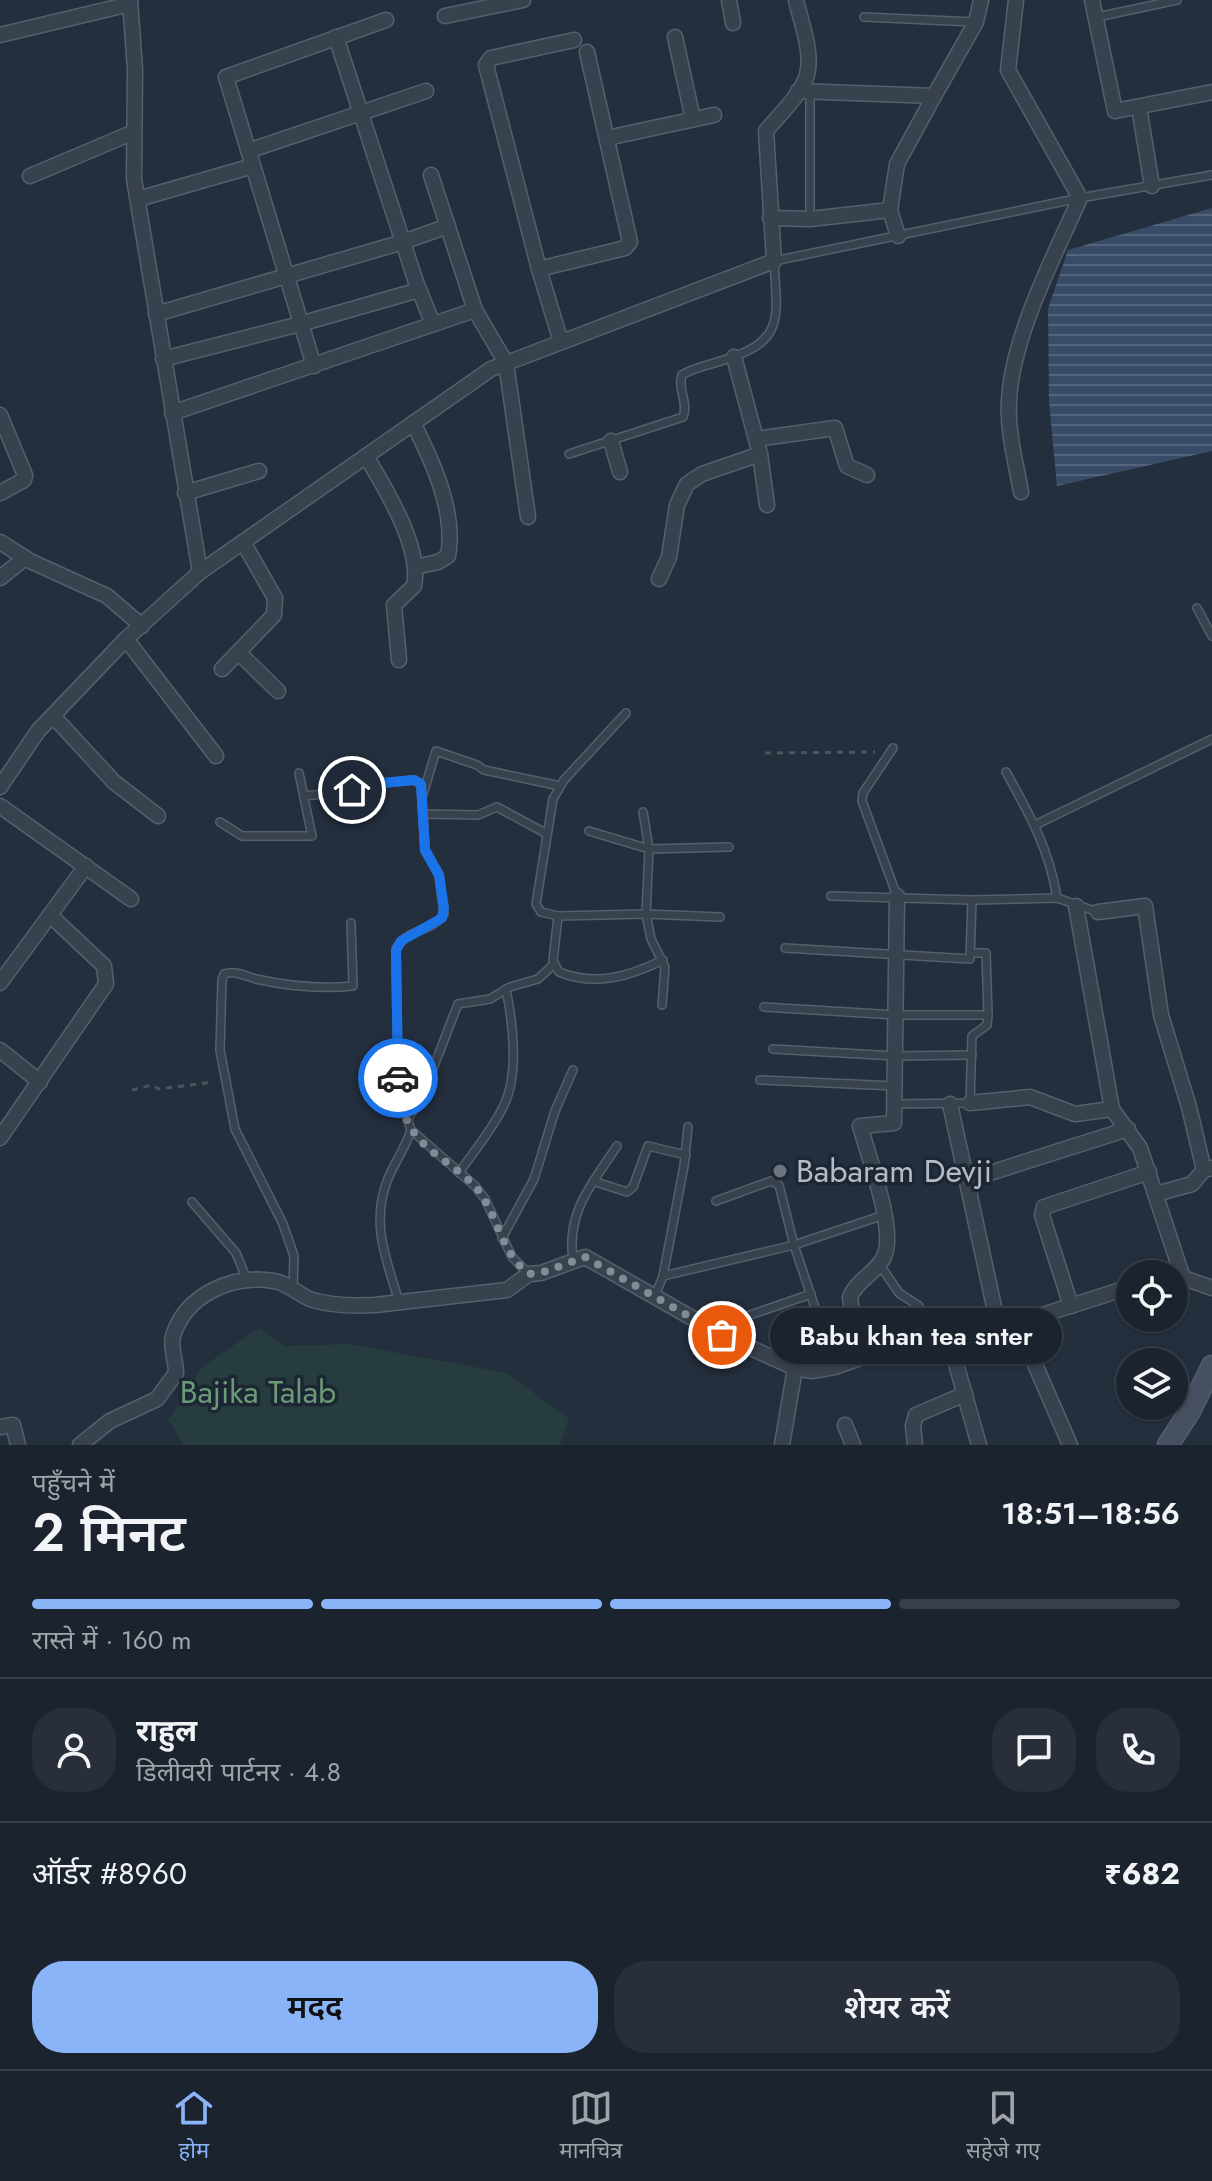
<!DOCTYPE html>
<html lang="hi">
<head>
<meta charset="utf-8">
<style>
	:root { --surface:#1b232e; --page:#282f3a; --text:#f1f3f6; --muted:#a0a4aa; --line:#39404a; --accent:#8ab4f8 }
	body { margin:0; font-family:Jost,"Noto Sans Devanagari",sans-serif; background:var(--page); color:var(--text); height:100vh; display:flex; flex-direction:column; font-size:30px; white-space:nowrap }
	* { box-sizing:border-box; margin:0 }
	p { font-size:26px; color:var(--muted) }
	.icon { flex:none; width:44px; height:44px; fill:none; stroke:currentColor; stroke-width:2; stroke-linecap:round; stroke-linejoin:round }
	.map { position:relative; height:1445px; overflow:hidden }
	.drawer { display:flex; flex-direction:column; background:var(--surface); flex:1 }
	.drawer>* { flex:none }
	.buttons { position:absolute; left:1116px; top:1260px; display:grid; gap:16px }
	.buttons a { display:grid; place-items:center; width:72px; height:72px; border-radius:50%; background:var(--surface); box-shadow:0 2px 6px #0004,0 0 0 2px var(--line); font-size:40px }
	.pin { position:absolute; display:grid; place-items:center; width:68px; height:68px; color:#fff; margin:-34px; border:4px solid #fff; border-radius:50%; box-shadow:0 2px 8px #0007 }
	.courier { position:absolute; display:grid; place-items:center; width:80px; height:80px; margin:-40px; border:6px solid #1a73e8; border-radius:50%; background:#fff; color:#222; box-shadow:0 2px 10px #0007 }
	.bubble { position:absolute; height:56px; border-radius:28px; background:var(--surface); box-shadow:0 2px 6px #0004,0 0 0 2px var(--line); font-size:26px; font-weight:600; line-height:56px; text-align:center }
	.overview em { font-style:normal; font-weight:600 }
	.overview div { display:flex; flex-direction:column-reverse }
	.overview { display:flex; align-items:center; justify-content:space-between; height:136px; padding:0 32px }
	h1 { font-size:52px; font-weight:600; line-height:60px }
	.bar { display:grid; grid-template-columns:repeat(4,1fr); gap:12px 8px; align-content:center; height:96px; padding:0 32px }
	.bar i { height:10px; border-radius:6px; background:var(--line) }
	.bar .active { background:var(--accent) }
	.bar p { grid-column:span 4 }
	.line { display:flex; align-items:center; gap:20px; padding:0 32px; border-top:2px solid var(--line) }
	.line div { flex:1 }
	.round { display:grid; place-items:center; flex:none; width:84px; height:84px; border-radius:32px; background:var(--page) }
	.cta { display:flex; gap:16px; margin-top:auto; padding:16px 32px }
	.cta a { flex:1; height:92px; border-radius:32px; background:var(--accent); color:#111; font-size:32px; font-weight:600; line-height:92px; text-align:center }
	.cta a+a { background:var(--page); color:var(--text) }
	.dock { display:flex; justify-content:space-around; align-items:center; height:112px; border-top:2px solid var(--line); background:var(--surface); font-size:22px; color:var(--muted) }
	.dock a { display:grid; justify-items:center; gap:4px }
	.dock .active { color:var(--accent) }
	.map>svg:first-child { display:block }
</style>
</head>
<body>
<div class="map">
<svg width="1212" height="1445" viewBox="0 0 1212 1445">
	<defs>
		<pattern id="water-rules" width="6" height="5" patternUnits="userSpaceOnUse" patternTransform="scale(2)"><rect width="6" height="5" fill="#394c67"/><path d="M0 2.5h6" fill="none" stroke="#53647b"/></pattern>
	</defs>
	<rect width="100%" height="100%" fill="#242f3e"/>
	<polygon fill="#263c3f" points="259,1328 285,1346 349,1344 507,1373 569,1419 560,1445 184,1445 168,1420 202,1367"/>
	<polygon fill="url(#water-rules)" points="1212,208 1212,451 1057,486 1049,401 1048,309 1068,250"/>
	<g fill="none" stroke-linecap="round" stroke-linejoin="round">
		<defs>
			<g id="lane">
				<polyline points="864,17 974,22"/>
				<polyline points="1097,17 1177,0"/>
				<polyline points="810,219 810,91"/>
				<path d="M569,454L683,417C689,403 677,389 682,375C694,367 710,365 724,360C786,341 777,317 774,261L1080,198L1212,175"/>
				<polyline points="1197,608 1212,636"/>
				<polyline points="626,713 564,780 553,799 536,904 541,912 558,916 646,914 720,917"/>
				<polyline points="893,748 863,793 862,801 897,896"/>
				<path d="M1006,772C1029,813 1050,851 1057,898"/>
				<polyline points="423,794 436,751 477,765 484,770 560,786"/>
				<path d="M304,796L350,791L353,788L354,775L372,784L414,780L421,784L425,850L439,875L444,914C433,932 404,929 396,950L398,1078L399,1093L411,1130"/>
				<polyline points="643,812 649,849 646,914 651,939 665,967 662,1005"/>
				<polyline points="423,814 478,815 497,807 547,834"/>
				<polyline points="220,822 242,836 312,836 299,773"/>
				<polyline points="1035,825 1212,739"/>
				<polyline points="589,831 649,849 729,847"/>
				<polyline points="831,896 972,900 1057,898 1098,912"/>
				<path d="M558,916L553,961L559,972C596,987 630,976 663,960"/>
				<polyline points="785,948 970,959 972,900"/>
				<polyline points="764,1007 896,1015 988,1015"/>
				<polyline points="773,1049 895,1056 972,1055"/>
				<polyline points="760,1080 895,1086"/>
				<polyline points="894,1104 970,1103 972,1036 987,1025 988,1015 986,953 970,953"/>
				<polyline points="407,1120 422,1097 458,1004 490,999 510,987 538,979 553,965"/>
				<path d="M459,1173C474,1151 493,1129 504,1105C519,1074 513,1023 506,989"/>
				<polyline points="593,1181 627,1192 633,1187 648,1146 686,1155"/>
				<polyline points="716,1201 771,1181 779,1185 794,1245 835,1367"/>
				<polyline points="192,1202 236,1253 247,1280"/>
				<polyline points="502,1238 534,1179 555,1111 573,1070"/>
				<path d="M573,1260C566,1212 592,1184 617,1146"/>
				<polyline points="880,1265 899,1293 919,1306 926,1337"/>
				<polyline points="663,1276 794,1245 884,1215"/>
				<path d="M293,1288L294,1256L283,1224L235,1129L220,1050L222,980L224,974C236,970 244,976 256,979C287,986 322,989 353,986L351,923"/>
				<polyline points="655,1296 663,1276 684,1166 688,1127"/>
				<path d="M399,1302C386,1258 371,1225 387,1181C394,1163 406,1147 411,1130L475,1186L485,1199L512,1257L529,1274"/>
				<polyline points="723,1334 750,1315 811,1294"/>
			</g>
			<g id="street">
				<polyline points="130,0 135,69 134,179 200,572"/>
				<polyline points="729,0 733,23"/>
				<path d="M1016,0L1008,70L1080,198C1054,257 1012,336 1009,401C1007,431 1016,463 1021,492"/>
				<polyline points="1092,0 1115,111 1212,92"/>
				<polyline points="445,16 523,0"/>
				<polyline points="0,35 130,4"/>
				<polyline points="336,37 416,282 433,324"/>
				<polyline points="675,37 693,119"/>
				<polyline points="798,91 934,96 976,22 981,0"/>
				<polyline points="1139,107 1152,186"/>
				<polyline points="607,138 714,115"/>
				<polyline points="248,151 426,91"/>
				<polyline points="431,175 475,310"/>
				<polyline points="30,176 134,132"/>
				<polyline points="138,199 253,166"/>
				<polyline points="770,218 810,219 890,210"/>
				<polyline points="898,236 890,210 897,164 934,96"/>
				<polyline points="539,269 625,248 630,242 587,52"/>
				<polyline points="156,314 403,242 448,226"/>
				<polyline points="561,342 539,269 486,65 491,58 574,40"/>
				<polyline points="734,357 760,454 767,505"/>
				<polyline points="163,359 300,324 419,290"/>
				<polyline points="314,366 226,77 386,20"/>
				<polyline points="172,413 475,310 506,363 528,517"/>
				<path d="M413,423C433,462 456,512 448,556L438,562L415,567"/>
				<polyline points="756,439 835,428 847,466 867,475"/>
				<polyline points="611,441 620,472"/>
				<path d="M366,456C385,488 422,547 414,586L394,605L399,660"/>
				<polyline points="0,493 24,480 25,475 0,415"/>
				<polyline points="185,493 259,471"/>
				<polyline points="0,542 30,561 107,596 142,626"/>
				<polyline points="0,578 25,558"/>
				<polyline points="659,579 669,557 677,505 687,484 702,474 760,454"/>
				<polyline points="126,639 216,756"/>
				<polyline points="239,653 278,691"/>
				<polyline points="222,669 274,615 275,598 243,542"/>
				<polyline points="53,716 114,782 158,816"/>
				<path d="M0,787L38,731L126,639L200,572L491,369L774,261L766,131C779,115 801,95 807,75C813,51 801,23 796,0"/>
				<polyline points="0,806 131,899"/>
				<polyline points="1098,912 1145,906 1161,1015 1189,1107 1204,1170"/>
				<polyline points="0,983 86,866"/>
				<polyline points="0,1050 40,1082"/>
				<polyline points="970,1103 1030,1097 1075,1114 1112,1109 1076,906"/>
				<polyline points="950,1104 998,1325"/>
				<polyline points="1112,1109 1140,1148 1183,1278"/>
				<polyline points="0,1138 106,984 104,966 51,916"/>
				<polyline points="968,1180 1128,1129"/>
				<polyline points="1156,1194 1192,1184 1204,1170 1212,1168"/>
				<polyline points="1175,1275 1212,1288"/>
				<polyline points="1071,1306 1042,1215 1044,1207 1149,1172"/>
				<polyline points="1017,1323 1070,1445"/>
				<polyline points="947,1332 979,1445"/>
				<path d="M859,1358L850,1297C857,1279 879,1272 885,1254C895,1227 868,1155 860,1126L894,1123L897,896"/>
				<polyline points="1128,1394 1130,1393"/>
				<polyline points="1174,1396 1190,1411"/>
				<polyline points="845,1425 853,1445"/>
				<polyline points="0,1427 13,1425 18,1445"/>
				<path d="M80,1445L110,1421L157,1399L176,1373C176,1361 170,1347 173,1336C186,1294 233,1274 274,1281C289,1283 299,1296 313,1300C332,1306 355,1306 375,1305L507,1290L529,1274L541,1273L585,1257L722,1335L795,1368"/>
				<polyline points="782,1445 795,1368 813,1371 835,1367 911,1340 947,1332 1017,1323 1130,1287"/>
				<polyline points="915,1445 913,1426 916,1415 965,1394"/>
			</g>
			<polyline id="secondary" points="1168,1445 1190,1411 1212,1366"/>
		</defs>
		<use href="#lane" stroke="#565f6c" stroke-width="10"/>
		<use href="#street" stroke="#565f6c" stroke-width="17"/>
		<use href="#secondary" stroke="#565f6c" stroke-width="23"/>
		<g stroke="#44595c" stroke-width="3" stroke-dasharray="6 6" stroke-linecap="butt">
			<polyline points="765,753 875,752"/>
			<polyline points="132,1090 152,1085 159,1089 213,1082"/>
		</g>
		<use href="#lane" stroke="#38414e" stroke-width="7"/>
		<use href="#street" stroke="#38414e" stroke-width="14"/>
		<use href="#secondary" stroke="#465061" stroke-width="20"/>
	</g>
	<g fill="none" stroke-linecap="round" stroke-linejoin="round">
		<path stroke="#828b98" stroke-width="8" stroke-dasharray="0 14.4" d="M398,1078C399,1094 402,1112 410,1126C424,1153 459,1166 478,1190C498,1216 501,1253 529,1274L541,1273L585,1257L722,1335"/>
		<polyline stroke="#1a73e8" stroke-width="10" points="352,790 354,775 372,784 414,780 421,784 425,850 439,875 444,908 442,918 401,941 396,950 398,1078"/>
	</g>
	<circle fill="#6b7280" stroke="#1d2633" stroke-width="3" cx="780" cy="1171" r="8"/>
	<g text-anchor="middle" dominant-baseline="central" stroke-width="7" stroke-linejoin="round" paint-order="stroke">
		<g font-size="32" fill="#b4bcc9" stroke="#1d2633" text-anchor="start">
			<text x="796" y="1171">Babaram Devji</text>
		</g>
		<g font-size="32" fill="#6b9a76" stroke="#1d2633">
			<text x="258" y="1392">Bajika Talab</text>
		</g>
	</g>
</svg>
<div class="buttons">
<a><svg class="icon" aria-label="locate" viewBox="0 0 24 24"><circle cx="12" cy="12" r="6"/><path d="M12 2v4M12 18v4M2 12h4M18 12h4"/></svg></a>
<a><svg class="icon" aria-label="layers" viewBox="0 0 24 24"><path d="M12 4l9 5-9 5-9-5zM3 14l9 5 9-5"/></svg></a>
</div>
<div class="pin" style="left:722px;top:1335px;background:#ea580c"><svg class="icon" aria-label="bag" viewBox="0 0 24 24"><path d="M5 8h14l-1 12H6zM9 8a3 3 0 0 1 6 0"/></svg></div>
<div class="pin" style="left:352px;top:790px;background:#1f2937"><svg class="icon" aria-label="home" viewBox="0 0 24 24"><path d="M3 11l9-7 9 7M6 9v11h12V9"/></svg></div>
<div class="courier" style="left:398px;top:1078px"><svg class="icon" aria-label="car" viewBox="0 0 24 24"><path d="M5 17H2v-5l4-1 3-4h7l3 4 3 1v5h-3M9 17h6M6 11h13"/><circle cx="7" cy="17" r="2"/><circle cx="17" cy="17" r="2"/></svg></div>
<div class="bubble" style="left:770px;top:1308px;width:292px">Babu khan tea snter</div>
</div>
<section class="drawer">
<div class="overview"><div><h1>2 मिनट</h1><p>पहुँचने में</p></div><em>18:51–18:56</em></div>
<div class="bar"><i class="active"></i><i class="active"></i><i class="active"></i><i></i><p>रास्ते में · 160 m</p></div>
<div class="line" style="height:144px"><a class="round"><svg class="icon" aria-label="person" viewBox="0 0 24 24"><circle cx="12" cy="8" r="4"/><path d="M4 21q1-7 8-7t8 7"/></svg></a><div><b>राहुल</b><p>डिलीवरी पार्टनर · 4.8</p></div><a class="round"><svg class="icon" aria-label="chat" viewBox="0 0 24 24"><path d="M4 5h16v11H9l-5 4z"/></svg></a><a class="round"><svg class="icon" aria-label="phone" viewBox="0 0 24 24"><path d="M5 4h4l2 5-3 2q2 4 5 5l2-3 5 2v4C11 20 4 13 5 4z"/></svg></a></div>
<div class="line" style="height:104px"><div>ऑर्डर #8960</div><b>₹682</b></div>
<div class="cta"><a>मदद</a><a>शेयर करें</a></div>
</section>
<nav class="dock">
<a class="active"><svg class="icon" aria-label="home" viewBox="0 0 24 24"><path d="M3 11l9-7 9 7M6 9v11h12V9"/></svg>होम</a>
<a><svg class="icon" aria-label="map" viewBox="0 0 24 24"><path d="M3 6l6-2 6 2 6-2v14l-6 2-6-2-6 2zM9 4v14M15 6v14"/></svg>मानचित्र</a>
<a><svg class="icon" aria-label="saved" viewBox="0 0 24 24"><path d="M7 4h10v16l-5-4-5 4z"/></svg>सहेजे गए</a>
</nav>
</body>
</html>
